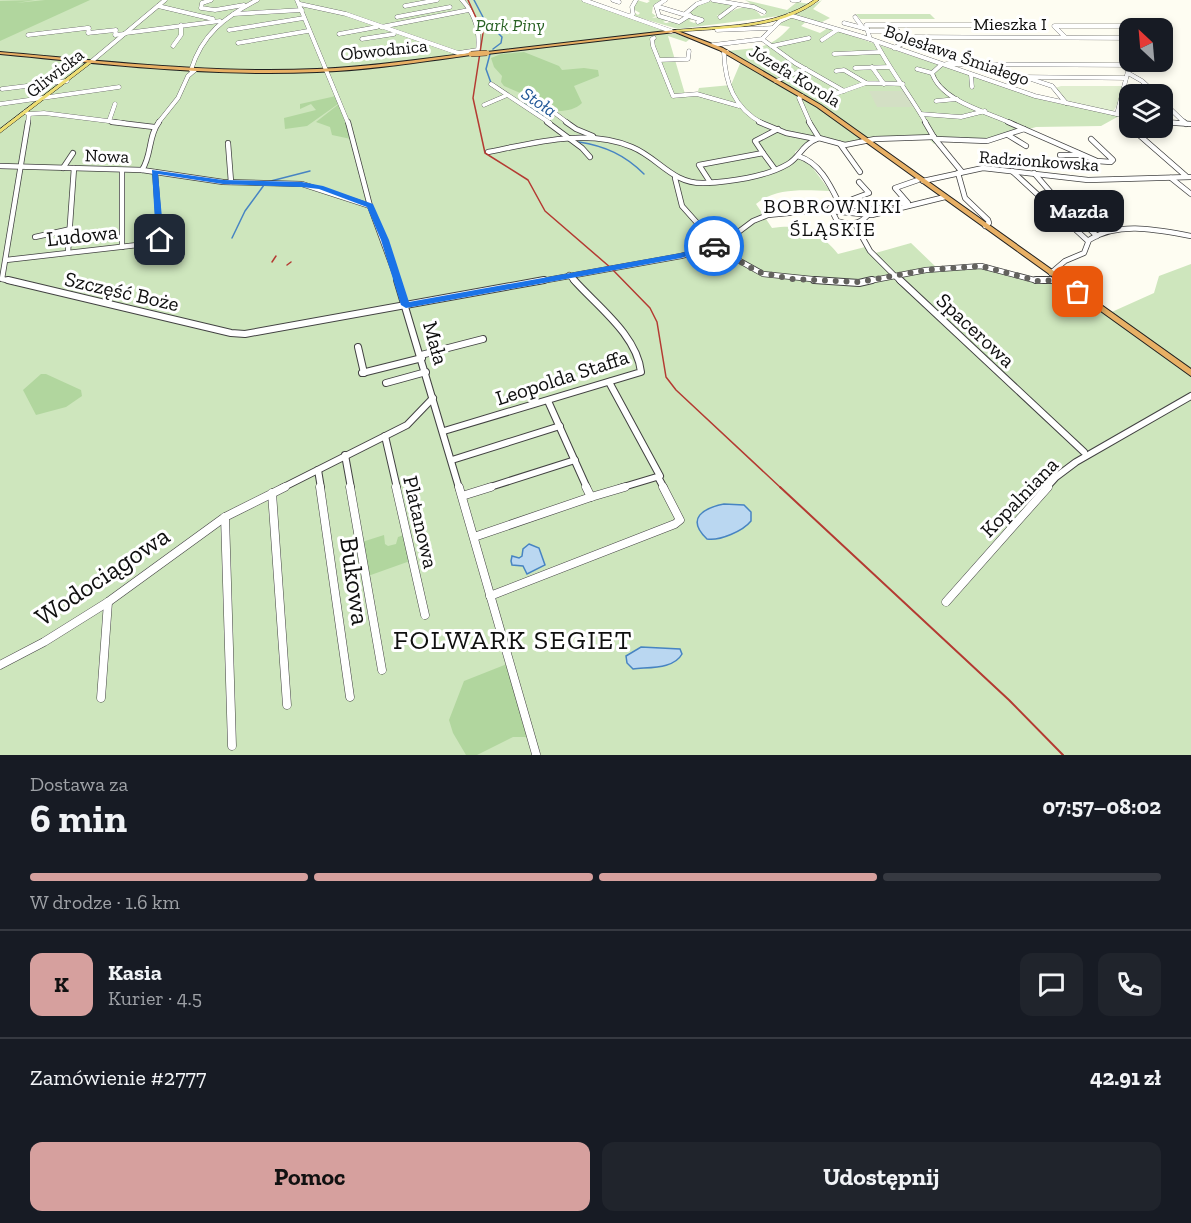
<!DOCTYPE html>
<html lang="pl">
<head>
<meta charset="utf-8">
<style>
	:root { --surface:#171b24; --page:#20242c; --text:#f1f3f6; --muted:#9ea1a6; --line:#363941; --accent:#d6a09e }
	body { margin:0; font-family:"Zilla Slab",serif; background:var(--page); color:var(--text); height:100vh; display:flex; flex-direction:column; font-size:22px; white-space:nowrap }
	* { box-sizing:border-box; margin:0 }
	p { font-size:20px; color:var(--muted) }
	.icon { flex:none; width:33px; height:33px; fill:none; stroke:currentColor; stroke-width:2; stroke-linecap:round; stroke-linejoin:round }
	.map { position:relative; height:755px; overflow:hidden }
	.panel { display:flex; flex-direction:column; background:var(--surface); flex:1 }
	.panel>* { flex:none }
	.needle { width:39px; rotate:334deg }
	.fabs { position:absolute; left:1119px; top:18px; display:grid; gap:12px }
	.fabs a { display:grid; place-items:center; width:54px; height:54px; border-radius:12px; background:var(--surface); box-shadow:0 3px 9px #0003; font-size:30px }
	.pin { position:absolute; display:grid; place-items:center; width:51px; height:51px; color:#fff; margin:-26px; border-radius:12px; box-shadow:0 3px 9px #0006 }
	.courier { position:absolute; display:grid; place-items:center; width:60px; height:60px; margin:-30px; border:4px solid #1a73e8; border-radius:50%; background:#fff; color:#222; box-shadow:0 2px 8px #0007 }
	.bubble { position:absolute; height:42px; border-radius:12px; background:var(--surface); box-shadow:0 3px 9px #0003; font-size:20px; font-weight:700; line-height:42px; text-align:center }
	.headline em { font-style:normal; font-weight:700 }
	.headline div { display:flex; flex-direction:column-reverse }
	.headline { display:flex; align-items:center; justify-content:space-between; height:102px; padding:0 30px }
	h1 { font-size:39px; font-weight:700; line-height:45px }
	.bar { display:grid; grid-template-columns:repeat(4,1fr); gap:9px 6px; align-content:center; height:72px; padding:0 30px }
	.bar i { height:8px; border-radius:4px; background:var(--line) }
	.bar .active { background:var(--accent) }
	.bar p { grid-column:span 4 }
	.line { display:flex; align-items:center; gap:15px; padding:0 30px; border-top:2px solid var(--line) }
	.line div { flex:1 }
	.round { display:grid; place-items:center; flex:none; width:63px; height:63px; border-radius:12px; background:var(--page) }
	.action { display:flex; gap:12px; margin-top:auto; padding:12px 30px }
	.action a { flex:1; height:69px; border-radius:12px; background:var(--accent); color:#111; font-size:24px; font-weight:700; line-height:69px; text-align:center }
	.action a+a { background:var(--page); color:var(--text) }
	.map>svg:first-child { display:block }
</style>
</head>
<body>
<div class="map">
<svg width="1191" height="755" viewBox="0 0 1191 755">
	<rect width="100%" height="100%" fill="#fefdf2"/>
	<g fill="#cee6bd">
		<path d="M0,0H580L669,31L668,34H677L690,39L686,42L668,36L685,94H697L699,88L731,85L742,59L729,51C757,47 770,50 790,27L778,25L781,17L779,16L678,29L634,16L635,13L638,15L640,13L633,9L637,0L647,3L650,1L648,0H661L653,6L652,13L656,16L652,18L659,17L667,20L663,22L666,23L689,18L697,20L692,19L689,21L694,23L704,19L688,14L699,4L702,5L701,4L709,1L733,5L722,15H717L720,19C734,9 749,0 761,16L766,15L757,6L747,5L750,3L745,0L787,10L797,2L810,4L789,14L794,15L822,0L813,9L830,18L820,23L807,21L801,26L820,33L828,28L1047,101L1119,116L1101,126L1036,127L987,141L935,139L936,143L934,144L928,138L917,140L915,136L865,137C853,151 831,141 816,136L795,152V155L806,159L830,191C805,190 776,187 756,204L772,228C803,224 818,230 838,254L865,247L872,254L911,243L937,268L991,266L1017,276L1056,281L1105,315L1154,293L1159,276L1191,264V755H0Z"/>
		<polygon points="856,14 930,14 935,19 860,19"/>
	</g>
	<g fill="#b1d69e">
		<polygon points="35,0 16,3 45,0 90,0 0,41 0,1"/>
		<path d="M524,52L559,66L562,70L584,68L598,70L599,76L574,86L582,103C570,115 544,112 531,104L532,98L504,86L501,82L502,76L494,67L491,58L501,54Z"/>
		<polygon points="336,96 338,104 307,126 285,129 284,118 316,110 311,104 300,109 300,104"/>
		<polygon points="339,104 351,139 332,135 330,127 316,122"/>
		<polygon points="41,374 46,374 81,390 82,396 66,407 36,415 23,390"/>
		<polygon points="384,535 385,544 388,546 396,544 398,537 404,535 410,561 368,576 362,542"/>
		<polygon points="507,664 528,737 513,737 477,755 466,755 453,733 449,720 464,681"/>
	</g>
	<polygon fill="#d3dfc4" points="869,91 907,91 914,107 877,107"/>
	<polygon fill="#e0eecf" points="1061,86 1123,86 1120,100 1113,112 1068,103 1055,88"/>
	<g fill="#bad7f1" stroke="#4784c2" stroke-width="1.5">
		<path d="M724,504L744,505L751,512V521C743,531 720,541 707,539C685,518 704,508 724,504Z"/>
		<polygon points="529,544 539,548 545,565 527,574 523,566 512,565 511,561 512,556 519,558 522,556 523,549"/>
		<path d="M641,647L680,649L682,654C674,669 650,667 633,669L627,663L626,656Z"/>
	</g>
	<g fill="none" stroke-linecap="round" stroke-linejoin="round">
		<g stroke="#4784c2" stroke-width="1.5">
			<polyline points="474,0 484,19"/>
			<polyline points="485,20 502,37 501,43 493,49"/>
			<polyline points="490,54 486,69 491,83"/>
			<polyline points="524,104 545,117"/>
			<path d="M579,142C605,146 625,155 644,174"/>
			<polyline points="267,182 310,171"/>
			<polyline points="232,238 245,211 264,185"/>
		</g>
		<defs>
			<g id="minor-far3">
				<polyline points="211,0 202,3 201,8 215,10 244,5"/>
				<polyline points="297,0 348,123"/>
				<polyline points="584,0 671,31"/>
				<polyline points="613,0 619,2"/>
				<polyline points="665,0 656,6 659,16 679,22 690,15"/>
				<polyline points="713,0 754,7 764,12"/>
				<polyline points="792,0 799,0"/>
				<path d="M300,4L346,14L458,53L478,50C480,31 475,14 462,0"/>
				<polyline points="158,6 213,19"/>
				<polyline points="405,6 437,0"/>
				<polyline points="656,6 702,20 698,22"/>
				<polyline points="234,14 302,10"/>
				<polyline points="685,14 697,4 708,0"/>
				<polyline points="789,15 870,39 1035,96 1130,117"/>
				<polyline points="630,16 633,14 632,7 636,0"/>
				<polyline points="397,17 450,7"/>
				<polyline points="720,17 736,5"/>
				<polyline points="855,17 863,28"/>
				<polyline points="844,23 867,29"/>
				<polyline points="381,27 469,10"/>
				<polyline points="229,30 304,18"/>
				<polyline points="717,30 773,28"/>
				<polyline points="868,31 898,31"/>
				<polyline points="126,33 220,21"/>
				<polyline points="339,34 377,27"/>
				<polyline points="28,35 87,28 89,28 88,33 116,30 115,35 124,34"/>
				<polyline points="1065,37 1054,26 1127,26"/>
				<polyline points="654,38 652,39 653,46 673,96 697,94 739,106"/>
				<polyline points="362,39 394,34"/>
				<polyline points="762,39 795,63 844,91"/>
				<polyline points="870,39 866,25 1003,25"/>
				<polyline points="908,39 938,49"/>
				<polyline points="822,40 837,30"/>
				<path d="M875,41C890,70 910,95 926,123"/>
				<polyline points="238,43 308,31"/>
				<polyline points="713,45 762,39 780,21 791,16"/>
				<polyline points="173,46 181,35 181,25"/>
				<polyline points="772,46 809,38"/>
				<polyline points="894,48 915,37 1130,38"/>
				<path d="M727,52L724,53C725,83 734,108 762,123"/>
				<polyline points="834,54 880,52"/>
				<polyline points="659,60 688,59 689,51"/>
				<polyline points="92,61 165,0"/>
				<polyline points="946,64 1127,65 1129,67 1117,114"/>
				<path d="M941,65L932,73C941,101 987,112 1011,123"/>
				<polyline points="992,66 1052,86 1066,103"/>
				<polyline points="872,67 884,84"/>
				<polyline points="855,68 889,67"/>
				<polyline points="917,69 932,73"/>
				<path d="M191,70C202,34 225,17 257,0"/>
				<polyline points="836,71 844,70 866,83 903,84"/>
				<polyline points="1128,73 1142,81 1156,94"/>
				<polyline points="971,75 972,87"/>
				<polyline points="1025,77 1126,78"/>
				<polyline points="776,81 806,69"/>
				<polyline points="491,84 550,123"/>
				<polyline points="2,89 67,81"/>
				<polyline points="835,94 866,83"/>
				<polyline points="802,96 799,98 810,123"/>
				<polyline points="936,101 957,99"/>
				<polyline points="1162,101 1185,123"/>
				<polyline points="0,104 119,87"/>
				<polyline points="484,105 505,96"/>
				<polyline points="25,112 29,114 28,123"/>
				<polyline points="29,114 44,113 124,123"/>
				<polyline points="556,114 568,123"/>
				<polyline points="921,114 961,117 985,111"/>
				<polyline points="109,121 115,104"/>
				<polyline points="1162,122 1178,123"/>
				<polyline points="158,123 178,98 188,76 195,70"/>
			</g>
			<g id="minor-far2">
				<polyline points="112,122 154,127"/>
				<polyline points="348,122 370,206 398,282"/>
				<polyline points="547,122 582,148 590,157"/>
				<polyline points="566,122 576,129 593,136"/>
				<polyline points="759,122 786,133 816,139"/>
				<polyline points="809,122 819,138"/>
				<polyline points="925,122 935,139 962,172"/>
				<polyline points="1008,122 1097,161 1111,162 1113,160 1091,139"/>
				<polyline points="1162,122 1191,124"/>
				<polyline points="1184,122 1186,124"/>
				<polyline points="1131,128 1186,176"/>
				<polyline points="1008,135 1026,146"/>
				<polyline points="819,138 845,145 875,139 934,137"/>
				<polyline points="935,139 987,141 1024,129"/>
				<polyline points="228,143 231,182"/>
				<polyline points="840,144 860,172"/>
				<path d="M488,152C534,143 586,128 632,147C659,158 672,184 704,183C729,182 766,177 788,164C801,156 801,145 819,138"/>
				<polyline points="763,153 755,141 778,129"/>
				<polyline points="1060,155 1078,155 1078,153"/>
				<path d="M798,156C821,163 831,187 841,207"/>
				<polyline points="0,166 142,170 223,182 302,184 370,206"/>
				<polyline points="63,168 73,153"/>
				<polyline points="122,170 122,247"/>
				<path d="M142,170C152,155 148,136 159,122"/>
				<polyline points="1012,171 1088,241"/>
				<polyline points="958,173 965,198 988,220 989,223 985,226"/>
				<polyline points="1034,173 1053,195 1097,236"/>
				<polyline points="675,178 682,206 715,243"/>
				<polyline points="1171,178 1191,194"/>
				<polyline points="923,181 983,168 1088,180 1191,177"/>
				<polyline points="710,182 699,165 763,153 774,168"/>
				<polyline points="908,203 895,188 918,180"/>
				<polyline points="855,206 853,199 869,193 859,182"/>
				<polyline points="830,208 877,203 906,203"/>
				<path d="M832,211L837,221C849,225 859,225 868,215"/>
				<polyline points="855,224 870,251 901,282"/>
				<polyline points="35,237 71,229"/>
				<polyline points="713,246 763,274 841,282"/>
				<polyline points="68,252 74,168"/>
				<polyline points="6,260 155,243 160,240 155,172"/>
				<path d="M1051,273L1065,261L1084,253L1089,240C1119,221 1158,230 1191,236"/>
				<polyline points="569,275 575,282"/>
				<polyline points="2,279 15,282"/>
				<polyline points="2,279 28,122"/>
				<polyline points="536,282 681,256 707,249 733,236 753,221 768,215 820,210 872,215 945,197"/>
				<polyline points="864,282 926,270 981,266 1038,281 1061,280"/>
			</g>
			<g id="minor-far1">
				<polyline points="8,280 231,333 245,334 544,280"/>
				<polyline points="397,280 459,488"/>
				<polyline points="814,280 859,283 872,280"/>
				<polyline points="900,280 1084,452"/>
				<polyline points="1036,280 1050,280"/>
				<polyline points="358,347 364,373"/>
				<polyline points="421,355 483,339"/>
				<polyline points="362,373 422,358"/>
				<polyline points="609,382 660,476 620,488"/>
				<polyline points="386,383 426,372"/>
				<polyline points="548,401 587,488"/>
				<path d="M444,431L641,372C637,335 597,306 574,280"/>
				<polyline points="385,436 397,488"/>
				<polyline points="345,455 351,488"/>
				<polyline points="452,460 560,426"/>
				<polyline points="318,470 321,488"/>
				<polyline points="658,477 664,488"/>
				<polyline points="282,488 407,425 433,398"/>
				<polyline points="487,488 575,460"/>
				<polyline points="1046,488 1056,477 1076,462 1191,396"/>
			</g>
			<g id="minor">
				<polyline points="320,487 350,697"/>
				<polyline points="350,487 382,670"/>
				<polyline points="396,487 425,615"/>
				<polyline points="459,487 536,754"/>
				<polyline points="586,487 591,497 625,487"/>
				<polyline points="272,493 287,705"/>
				<polyline points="462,496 491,487"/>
				<polyline points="225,517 232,746"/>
				<polyline points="474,537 591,497"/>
				<polyline points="490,596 675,524 680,520 663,487"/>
				<polyline points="946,602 1048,487"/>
				<polyline points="0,665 44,642 108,602 225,517 285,487"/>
				<polyline points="101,698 108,602"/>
			</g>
			<g id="major">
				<path d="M814,0H819C781,30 721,28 675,32L673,31L675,30C722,25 774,28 814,0Z"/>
				<polygon points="90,60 94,61 0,133 0,129"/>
			</g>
			<g id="highway">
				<polygon points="675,30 723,48 821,105 1191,369 1191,376 817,107 719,50 675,32 487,54 485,53 487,52"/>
				<path d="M0,52C105,61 212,74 317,69C369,67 420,59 471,53L473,54L471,55C420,62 369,70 317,72C212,77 105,64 0,54Z"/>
			</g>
		</defs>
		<use href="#minor-far3" stroke="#424242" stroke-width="4.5"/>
		<use href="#minor-far2" stroke="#424242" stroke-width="6"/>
		<use href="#minor-far1" stroke="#424242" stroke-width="8"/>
		<use href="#minor" stroke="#424242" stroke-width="9"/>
		<use href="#major" stroke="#202020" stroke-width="1"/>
		<use href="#highway" stroke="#202020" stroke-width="2"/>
		<use href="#minor-far3" stroke="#fff" stroke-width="4"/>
		<use href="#minor-far2" stroke="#fff" stroke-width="4.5"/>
		<use href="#minor-far1" stroke="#fff" stroke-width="6"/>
		<use href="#minor" stroke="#fff" stroke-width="8"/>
		<use href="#major" fill="#eddd72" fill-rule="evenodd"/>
		<use href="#highway" fill="#e8b065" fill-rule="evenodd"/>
		<g stroke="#b43a32" stroke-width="1.5">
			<polyline points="468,0 483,33 473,98 485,153 528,180 545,211 611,268 650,308 657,322 666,377 676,390 781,488"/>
			<polyline points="272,262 276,256"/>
			<polyline points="287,265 291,262"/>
		</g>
		<polyline stroke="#b43a32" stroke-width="2" points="780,487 1009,700 1063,755"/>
		<defs>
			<polyline id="highway-bridge" points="471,54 487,53"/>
		</defs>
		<use href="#highway-bridge" stroke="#202020" stroke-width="6" stroke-linecap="butt"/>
		<use href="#highway-bridge" stroke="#e8b065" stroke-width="5"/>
	</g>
	<polygon fill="#1a73e8" points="152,170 223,180 302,182 323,186 373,204 389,240 409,302 681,253 714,244 718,246 681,258 406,308 401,305 381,240 367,207 319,189 302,187 223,184 158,174 164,240 160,242 156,240"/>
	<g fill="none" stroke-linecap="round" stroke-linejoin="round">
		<polyline stroke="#63625e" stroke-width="6" stroke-dasharray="0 10.8" points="714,246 758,272 791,279 859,282 926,270 981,266 1038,281 1061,280 1078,292"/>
	</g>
	<g text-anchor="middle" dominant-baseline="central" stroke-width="6" stroke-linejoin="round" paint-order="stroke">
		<g font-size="18" fill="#0f0f0f" stroke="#fff">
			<text x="1010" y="24">Mieszka I</text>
			<text transform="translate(384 50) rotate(-6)">Obwodnica</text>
			<text transform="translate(957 55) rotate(19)">Bolesława Śmiałego</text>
			<text transform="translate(55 73) rotate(-38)">Gliwicka</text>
			<text transform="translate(795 76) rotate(31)">Józefa Korola</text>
			<text transform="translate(107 156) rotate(2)">Nowa</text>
			<text transform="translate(1039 161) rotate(4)">Radzionkowska</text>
		</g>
		<g font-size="18" font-style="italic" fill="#2a6224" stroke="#fff">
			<text x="510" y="25">Park Piny</text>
		</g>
		<g font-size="18" font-style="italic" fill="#225797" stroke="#fff">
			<text transform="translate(539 102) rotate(34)">Stoła</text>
		</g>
		<g font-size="20" letter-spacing="1.5" fill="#0f0f0f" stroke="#fff">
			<text x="833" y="206">BOBROWNIKI<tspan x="833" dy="23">ŚLĄSKIE</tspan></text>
		</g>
		<g font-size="21" fill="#0f0f0f" stroke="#fff">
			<text transform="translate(82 235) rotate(-6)">Ludowa</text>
			<text transform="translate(122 291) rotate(13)">Szczęść Boże</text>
			<text transform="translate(976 330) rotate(43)">Spacerowa</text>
			<text transform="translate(436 343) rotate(74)">Mała</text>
			<text transform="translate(562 377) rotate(-18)">Leopolda Staffa</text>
			<text transform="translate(1019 497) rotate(-46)">Kopalniana</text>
			<text transform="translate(421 522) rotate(77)">Platanowa</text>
		</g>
		<g font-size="26" fill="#0f0f0f" stroke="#fff">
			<text transform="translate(102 576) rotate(-34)">Wodociągowa</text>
			<text transform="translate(355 581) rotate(82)">Bukowa</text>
		</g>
		<g font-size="27" letter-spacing="1.5" fill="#0f0f0f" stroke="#fff">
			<text x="513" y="640">FOLWARK SEGIET</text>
		</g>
	</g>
</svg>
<div class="fabs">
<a><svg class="needle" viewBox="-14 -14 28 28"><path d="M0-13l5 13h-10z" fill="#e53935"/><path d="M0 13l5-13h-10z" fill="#9ea1a6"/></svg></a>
<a><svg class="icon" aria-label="layers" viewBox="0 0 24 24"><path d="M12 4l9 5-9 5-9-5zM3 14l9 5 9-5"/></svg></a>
</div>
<div class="pin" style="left:1078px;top:292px;background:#ea580c"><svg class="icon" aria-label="bag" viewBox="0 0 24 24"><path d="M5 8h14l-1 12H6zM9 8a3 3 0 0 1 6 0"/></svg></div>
<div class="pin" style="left:160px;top:240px;background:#1f2937"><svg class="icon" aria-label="home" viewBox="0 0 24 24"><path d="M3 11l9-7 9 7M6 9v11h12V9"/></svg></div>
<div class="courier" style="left:714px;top:246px"><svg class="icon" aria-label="car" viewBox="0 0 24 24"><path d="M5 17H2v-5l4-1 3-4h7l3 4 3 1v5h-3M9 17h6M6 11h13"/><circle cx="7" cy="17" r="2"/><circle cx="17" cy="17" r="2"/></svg></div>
<div class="bubble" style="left:1034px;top:190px;width:90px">Mazda</div>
</div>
<section class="panel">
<div class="headline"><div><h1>6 min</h1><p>Dostawa za</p></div><em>07:57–08:02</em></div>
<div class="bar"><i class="active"></i><i class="active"></i><i class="active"></i><i></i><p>W drodze · 1.6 km</p></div>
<div class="line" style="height:108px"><b class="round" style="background:var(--accent);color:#111">K</b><div><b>Kasia</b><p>Kurier · 4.5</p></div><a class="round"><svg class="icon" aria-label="chat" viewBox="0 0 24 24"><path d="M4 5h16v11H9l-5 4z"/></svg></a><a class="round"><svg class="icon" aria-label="phone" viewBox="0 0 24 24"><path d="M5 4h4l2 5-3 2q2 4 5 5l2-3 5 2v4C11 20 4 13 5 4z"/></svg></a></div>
<div class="line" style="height:78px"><div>Zamówienie #2777</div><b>42.91 zł</b></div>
<div class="action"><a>Pomoc</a><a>Udostępnij</a></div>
</section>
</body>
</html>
